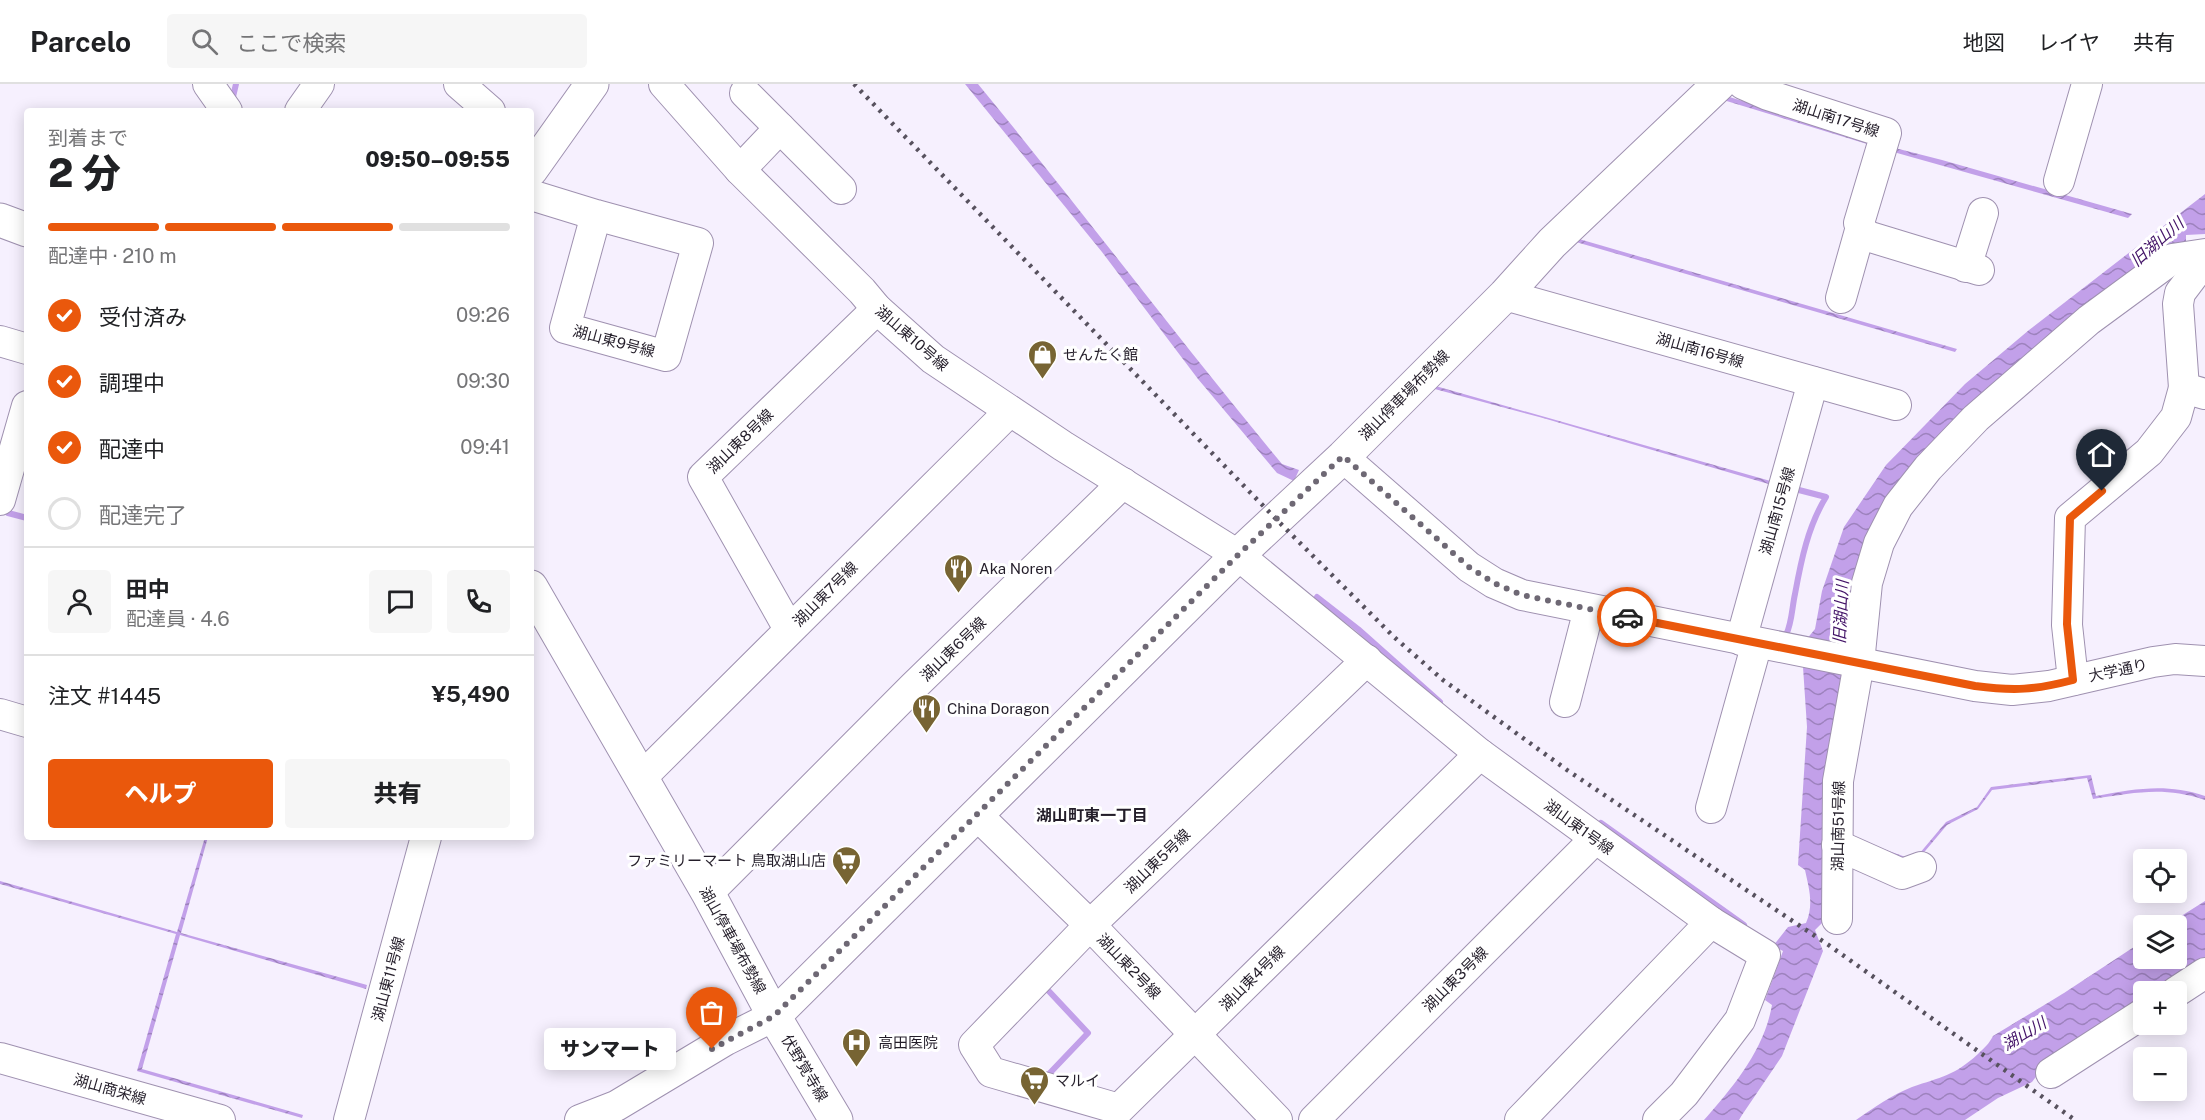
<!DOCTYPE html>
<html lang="ja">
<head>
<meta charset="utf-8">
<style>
	:root { --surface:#fff; --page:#f6f6f6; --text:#202124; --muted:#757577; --line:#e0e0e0; --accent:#ea580c }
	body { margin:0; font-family:"Public Sans","Noto Sans JP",sans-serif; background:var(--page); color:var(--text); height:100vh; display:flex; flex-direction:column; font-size:22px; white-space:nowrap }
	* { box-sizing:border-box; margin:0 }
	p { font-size:20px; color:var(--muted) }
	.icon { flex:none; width:33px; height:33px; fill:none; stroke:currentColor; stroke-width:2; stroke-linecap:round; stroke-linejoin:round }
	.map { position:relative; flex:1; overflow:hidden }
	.panel { position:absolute; left:24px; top:24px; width:510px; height:732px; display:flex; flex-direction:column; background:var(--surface); border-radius:6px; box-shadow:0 3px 15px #0003 }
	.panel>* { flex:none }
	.buttons { position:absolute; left:2133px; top:765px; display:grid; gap:12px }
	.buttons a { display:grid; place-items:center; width:54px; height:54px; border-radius:6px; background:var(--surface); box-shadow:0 3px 15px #0003; font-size:30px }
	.pin { position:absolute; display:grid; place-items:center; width:51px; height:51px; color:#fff; margin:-62px -26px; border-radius:50% 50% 50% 0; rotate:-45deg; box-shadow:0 0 6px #0007 }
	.pin .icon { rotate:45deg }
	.courier { position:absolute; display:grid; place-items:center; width:60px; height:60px; margin:-30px; border:4px solid #ea580c; border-radius:50%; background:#fff; color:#222; box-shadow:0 2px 8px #0007 }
	.bubble { position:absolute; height:42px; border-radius:6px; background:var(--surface); box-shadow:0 3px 15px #0003; font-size:20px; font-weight:800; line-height:42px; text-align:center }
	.headline em { font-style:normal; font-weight:800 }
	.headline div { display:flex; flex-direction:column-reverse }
	.headline { display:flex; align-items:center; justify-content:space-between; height:102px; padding:0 24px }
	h1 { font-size:39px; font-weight:800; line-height:45px }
	.bar { display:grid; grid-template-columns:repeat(4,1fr); gap:9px 6px; align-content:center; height:72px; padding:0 24px }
	.bar i { height:8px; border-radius:4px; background:var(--line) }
	.bar .on { background:var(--accent) }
	.bar p { grid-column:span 4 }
	.line { display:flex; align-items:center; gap:15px; padding:0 24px; border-top:2px solid var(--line) }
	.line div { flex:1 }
	.round { display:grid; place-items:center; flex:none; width:63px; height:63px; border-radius:6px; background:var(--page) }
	ol { padding:0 24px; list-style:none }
	li { display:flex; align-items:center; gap:18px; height:66px }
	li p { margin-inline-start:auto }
	li .icon { padding:6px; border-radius:50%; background:var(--accent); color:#fff; stroke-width:4 }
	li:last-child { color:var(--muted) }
	li i { width:33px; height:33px; border:3px solid var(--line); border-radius:50% }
	.action { display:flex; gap:12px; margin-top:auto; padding:12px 24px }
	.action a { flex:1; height:69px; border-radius:6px; background:var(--accent); color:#fff; font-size:24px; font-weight:800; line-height:69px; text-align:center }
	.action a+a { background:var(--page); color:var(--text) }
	header { display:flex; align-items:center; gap:36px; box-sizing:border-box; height:84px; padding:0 30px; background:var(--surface); border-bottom:2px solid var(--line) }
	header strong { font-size:28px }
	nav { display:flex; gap:33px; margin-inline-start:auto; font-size:21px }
	.search { width:420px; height:54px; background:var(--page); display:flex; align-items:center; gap:15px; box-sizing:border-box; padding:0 21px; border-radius:6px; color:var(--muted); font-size:22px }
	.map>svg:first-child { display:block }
</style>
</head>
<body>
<header>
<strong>Parcelo</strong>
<div class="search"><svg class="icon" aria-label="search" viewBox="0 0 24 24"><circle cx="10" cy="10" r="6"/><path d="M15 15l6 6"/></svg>ここで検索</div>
<nav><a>地図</a><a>レイヤ</a><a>共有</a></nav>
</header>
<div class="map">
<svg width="2205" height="1036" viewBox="0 0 2205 1036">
	<defs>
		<pattern id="water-waves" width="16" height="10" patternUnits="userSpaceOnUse" patternTransform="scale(1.5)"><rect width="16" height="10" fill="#c2a0e9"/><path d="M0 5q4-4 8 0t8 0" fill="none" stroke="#9d82bd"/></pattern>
	</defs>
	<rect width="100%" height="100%" fill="#f6f0fe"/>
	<g fill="url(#water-waves)">
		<path d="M965,0H978C1081,125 1178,255 1282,380L1299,386L1294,397L1277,389L1198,295L1102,168Z"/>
		<polygon points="1723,11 1863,54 1867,60 1720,15"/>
		<polygon points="1891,63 1942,76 2132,130 2128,134 1890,67"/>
		<path d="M2205,110V150L2186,151V163L1895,417L1825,836L1815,846L1823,867L1782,972L1742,1031L1739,1036H1704C1734,1002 1764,966 1772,921L1765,916L1783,867L1773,862L1788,843L1806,839C1814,820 1809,805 1805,786L1798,781L1807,643L1803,583L1806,556L1815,545L1822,507L1844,443L1886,381L1965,300L2029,246Z"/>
		<polygon points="1579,155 1957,265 1955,268 1576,158"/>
		<polygon points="1432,301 1774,398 1772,401 1543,334 1431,304"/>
		<path d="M2091,691L2096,712C2136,705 2165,699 2205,712V716C2162,702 2136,709 2093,715L2087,694L1992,706L1978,725L1947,741L1915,779L1844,751L1914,776L1946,738L1977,723L1991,703Z"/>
		<polygon points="205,753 208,753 181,849 367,901 366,905 180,851 142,985 303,1031 302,1034 137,987 176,850 0,800 0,797 177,848"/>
		<path d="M2205,817V883L2167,907L2144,908L2143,923L2038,990L2032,998L1998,1014L1965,1036H1856C1873,1024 1892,1011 1912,1003C1941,993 1954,992 1978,970C1984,964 1989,960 1993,952L2064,909L2143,857L2144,874H2176V842L2167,841Z"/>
	</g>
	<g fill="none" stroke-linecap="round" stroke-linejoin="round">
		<g stroke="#c2a0e9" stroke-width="6">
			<polyline points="232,17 236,0"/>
			<polyline points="8,429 27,434"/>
			<polyline points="1317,513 1358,545 1440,618"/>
			<path d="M1781,550L1786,551C1792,539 1792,523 1795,510C1801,477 1808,442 1826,413L1795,405"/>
			<polyline points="1601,739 1744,841"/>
			<polyline points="1045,903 1088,949 1047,992"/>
		</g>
		<defs>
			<g id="minor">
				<polyline points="208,0 227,27"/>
				<polyline points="459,0 490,27"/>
				<polyline points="664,0 740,86 862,207 877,225 933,275 1063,362 1238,471 1480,670 1711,838 1520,1036"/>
				<polyline points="1743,0 1768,11 1886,49 1859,139 1864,151 1979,186"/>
				<polyline points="745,9 841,105"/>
				<polyline points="300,27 319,0"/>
				<polyline points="740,86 780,44"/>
				<polyline points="2059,97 2087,0"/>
				<polyline points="531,111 596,131 698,159 666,272 565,244 596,131"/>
				<polyline points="2205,176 2180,209 2178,220 2184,304 2205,310"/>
				<polyline points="1966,183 1983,129"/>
				<polyline points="1505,211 1896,321"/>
				<polyline points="1841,214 1861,143"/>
				<polyline points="0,257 27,265"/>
				<polyline points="1343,373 1469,483 1494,499 1522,511 1975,602 2012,606 2049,602 2153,578 2175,575 2205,577"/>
				<polyline points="0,416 27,322"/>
				<polyline points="789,545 703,393 877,225"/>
				<polyline points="1741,556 1813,298"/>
				<polyline points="1367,576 1090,841 974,961 991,988 1119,1025 1480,670"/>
				<polyline points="2073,596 2067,541 2070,434 2149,368 2176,333 2184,304"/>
				<polyline points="1565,618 1589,525"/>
				<polyline points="0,630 27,638"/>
				<polyline points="641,694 1010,327"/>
				<polyline points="1711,724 1757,559"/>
				<polyline points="977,731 1090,841 1277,1036"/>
				<polyline points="1837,761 1902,790 1921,783"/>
				<polyline points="708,809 913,603 1123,399"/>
				<polyline points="1837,835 1838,697 1859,579 1867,499 1879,459 1898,422 1928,384 1976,334 2089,236 2172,175 2205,170"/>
				<polyline points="2176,908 2205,889"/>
				<polyline points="0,974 220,1036"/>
				<polyline points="2051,989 2144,929"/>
				<polyline points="349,1036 426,753"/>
				<polyline points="580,1036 616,1022 726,956 774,932"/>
				<polyline points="1314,1036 1595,755"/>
				<polyline points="1658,1036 1684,1010 1740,936 1765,871 1711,838"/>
			</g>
			<g id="major">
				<polyline points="531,86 592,0"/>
				<polyline points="0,136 27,146"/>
				<polyline points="531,503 708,809 774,932 836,1036"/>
				<polyline points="774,932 1238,471 1343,373 1505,211 1552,159 1719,0"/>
			</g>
		</defs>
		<use href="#minor" stroke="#9f91b0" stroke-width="32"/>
		<use href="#major" stroke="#9f91b0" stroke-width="35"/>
		<use href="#minor" stroke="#fff" stroke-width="30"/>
		<use href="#major" stroke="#fff" stroke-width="33"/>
		<polyline stroke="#57515e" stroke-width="4.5" stroke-dasharray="3 6" stroke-linecap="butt" points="854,0 1277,436 1394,553 1443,596 1567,686 1830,862 2075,1036"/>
	</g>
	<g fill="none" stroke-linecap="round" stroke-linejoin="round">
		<polyline stroke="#6e6874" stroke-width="6" stroke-dasharray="0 10.8" points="712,965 774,932 1238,471 1343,372 1469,483 1494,499 1522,511 1627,533"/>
		<path stroke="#ea580c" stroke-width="8" d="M1627,533L1975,602C2014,607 2035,606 2073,596L2067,540L2070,434L2102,407"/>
	</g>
	<defs>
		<symbol id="shop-pin" viewBox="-11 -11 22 30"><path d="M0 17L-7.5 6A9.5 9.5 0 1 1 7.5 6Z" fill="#776433" stroke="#fff"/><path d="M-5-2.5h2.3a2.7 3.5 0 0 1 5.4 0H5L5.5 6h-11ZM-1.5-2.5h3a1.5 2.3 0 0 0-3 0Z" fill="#fff"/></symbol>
		<symbol id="restaurant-pin" viewBox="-11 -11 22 30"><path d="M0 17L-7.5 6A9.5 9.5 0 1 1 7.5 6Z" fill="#776433" stroke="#fff"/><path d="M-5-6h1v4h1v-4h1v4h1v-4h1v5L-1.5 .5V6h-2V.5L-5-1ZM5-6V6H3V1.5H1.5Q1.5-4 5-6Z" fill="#fff"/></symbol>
		<symbol id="supermarket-pin" viewBox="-11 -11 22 30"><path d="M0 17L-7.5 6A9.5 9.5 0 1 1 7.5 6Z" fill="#776433" stroke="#fff"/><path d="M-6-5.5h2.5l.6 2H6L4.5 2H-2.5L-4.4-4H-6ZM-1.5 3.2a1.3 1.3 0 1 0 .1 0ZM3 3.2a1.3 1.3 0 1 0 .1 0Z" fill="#fff"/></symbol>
		<symbol id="hospital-pin" viewBox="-11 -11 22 30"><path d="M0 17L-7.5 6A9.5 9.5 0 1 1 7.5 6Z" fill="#776433" stroke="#fff"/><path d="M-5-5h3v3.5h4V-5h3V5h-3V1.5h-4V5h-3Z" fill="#fff"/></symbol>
	</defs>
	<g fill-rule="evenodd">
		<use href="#shop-pin" x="1026" y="254" width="33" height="45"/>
		<use href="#restaurant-pin" x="942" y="468" width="33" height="45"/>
		<use href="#restaurant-pin" x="910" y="608" width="33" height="45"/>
		<use href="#supermarket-pin" x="830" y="760" width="33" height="45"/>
		<use href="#hospital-pin" x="840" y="942" width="33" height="45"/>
		<use href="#supermarket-pin" x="1018" y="980" width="33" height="45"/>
	</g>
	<g text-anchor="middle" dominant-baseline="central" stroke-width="6" stroke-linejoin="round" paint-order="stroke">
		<g font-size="15" fill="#241e2a" stroke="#fff">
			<text transform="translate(1836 34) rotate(18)">湖山南17号線</text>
			<text transform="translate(912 254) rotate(41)">湖山東10号線</text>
			<text transform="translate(614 257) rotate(15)">湖山東9号線</text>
			<text transform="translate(1700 266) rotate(16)">湖山南16号線</text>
			<text transform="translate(1404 311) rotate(-45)">湖山停車場布勢線</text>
			<text transform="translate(740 357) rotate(-44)">湖山東8号線</text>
			<text transform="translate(1777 427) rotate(-74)">湖山南15号線</text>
			<text transform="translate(825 510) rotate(-45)">湖山東7号線</text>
			<text transform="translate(953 565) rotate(-44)">湖山東6号線</text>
			<text transform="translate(2118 586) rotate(-12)">大学通り</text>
			<text transform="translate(1838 742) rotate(-89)">湖山南51号線</text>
			<text transform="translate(1579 743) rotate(36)">湖山東1号線</text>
			<text transform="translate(1157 777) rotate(-44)">湖山東5号線</text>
			<text transform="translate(733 856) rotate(61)">湖山停車場布勢線</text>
			<text transform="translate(1129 882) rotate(46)">湖山東2号線</text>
			<text transform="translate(1252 894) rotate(-45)">湖山東4号線</text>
			<text transform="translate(388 895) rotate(-75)">湖山東11号線</text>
			<text transform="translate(1455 895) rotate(-45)">湖山東3号線</text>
			<text transform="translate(805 984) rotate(59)">伏野覚寺線</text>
			<text transform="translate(110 1005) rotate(16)">湖山商栄線</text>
		</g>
		<g font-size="15" fill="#241e2a" stroke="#fff" text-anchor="start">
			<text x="1063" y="270">せんたく館</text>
			<text x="979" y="484">Aka Noren</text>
			<text x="947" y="624">China Doragon</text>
			<text x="826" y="776" text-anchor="end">ファミリーマート 鳥取湖山店</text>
			<text x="878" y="958">高田医院</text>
			<text x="1055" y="996">マルイ</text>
		</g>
		<g font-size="16" font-style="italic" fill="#421267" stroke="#fff">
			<text transform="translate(2157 158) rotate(-41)">旧湖山川</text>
			<text transform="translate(1841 528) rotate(-87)">旧湖山川</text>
			<text transform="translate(2024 950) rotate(-31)">湖山川</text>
		</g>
		<g font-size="16" font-weight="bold" fill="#241e2a" stroke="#fff">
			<text x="1092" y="731">湖山町東一丁目</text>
		</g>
	</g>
</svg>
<div class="buttons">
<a><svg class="icon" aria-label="locate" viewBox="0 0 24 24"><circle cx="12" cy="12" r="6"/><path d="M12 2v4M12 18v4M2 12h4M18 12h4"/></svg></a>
<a><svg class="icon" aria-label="layers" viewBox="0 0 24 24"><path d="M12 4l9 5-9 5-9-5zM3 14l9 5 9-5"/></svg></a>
<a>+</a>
<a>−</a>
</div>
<div class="pin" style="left:712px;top:965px;background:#ea580c"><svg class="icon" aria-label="bag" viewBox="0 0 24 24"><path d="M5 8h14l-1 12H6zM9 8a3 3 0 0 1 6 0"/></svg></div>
<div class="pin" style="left:2102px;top:407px;background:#1f2937"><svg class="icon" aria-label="home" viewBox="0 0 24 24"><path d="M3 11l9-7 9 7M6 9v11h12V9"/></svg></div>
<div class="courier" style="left:1627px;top:533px"><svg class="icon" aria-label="car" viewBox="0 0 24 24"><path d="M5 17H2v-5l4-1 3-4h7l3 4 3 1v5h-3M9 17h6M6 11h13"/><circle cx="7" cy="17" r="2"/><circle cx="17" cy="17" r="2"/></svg></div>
<div class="bubble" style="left:544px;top:944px;width:132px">サンマート</div>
<section class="panel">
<div class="headline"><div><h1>2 分</h1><p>到着まで</p></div><em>09:50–09:55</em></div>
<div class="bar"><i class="on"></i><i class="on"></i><i class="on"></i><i></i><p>配達中 · 210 m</p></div>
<ol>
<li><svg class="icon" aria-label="check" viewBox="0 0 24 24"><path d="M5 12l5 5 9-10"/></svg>受付済み<p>09:26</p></li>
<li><svg class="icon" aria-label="check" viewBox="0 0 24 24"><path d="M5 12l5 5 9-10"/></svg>調理中<p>09:30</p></li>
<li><svg class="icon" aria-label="check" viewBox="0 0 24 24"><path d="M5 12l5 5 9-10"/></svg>配達中<p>09:41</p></li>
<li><i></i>配達完了</li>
</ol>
<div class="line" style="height:108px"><a class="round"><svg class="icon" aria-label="person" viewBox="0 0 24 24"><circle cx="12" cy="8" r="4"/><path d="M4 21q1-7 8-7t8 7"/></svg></a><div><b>田中</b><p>配達員 · 4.6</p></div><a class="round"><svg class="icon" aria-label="chat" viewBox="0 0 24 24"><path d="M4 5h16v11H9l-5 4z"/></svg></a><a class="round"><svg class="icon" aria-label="phone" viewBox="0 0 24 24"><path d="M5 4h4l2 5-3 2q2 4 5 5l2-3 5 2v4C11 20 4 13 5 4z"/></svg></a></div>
<div class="line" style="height:78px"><div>注文 #1445</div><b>¥5,490</b></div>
<div class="action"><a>ヘルプ</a><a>共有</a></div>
</section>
</div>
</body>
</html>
